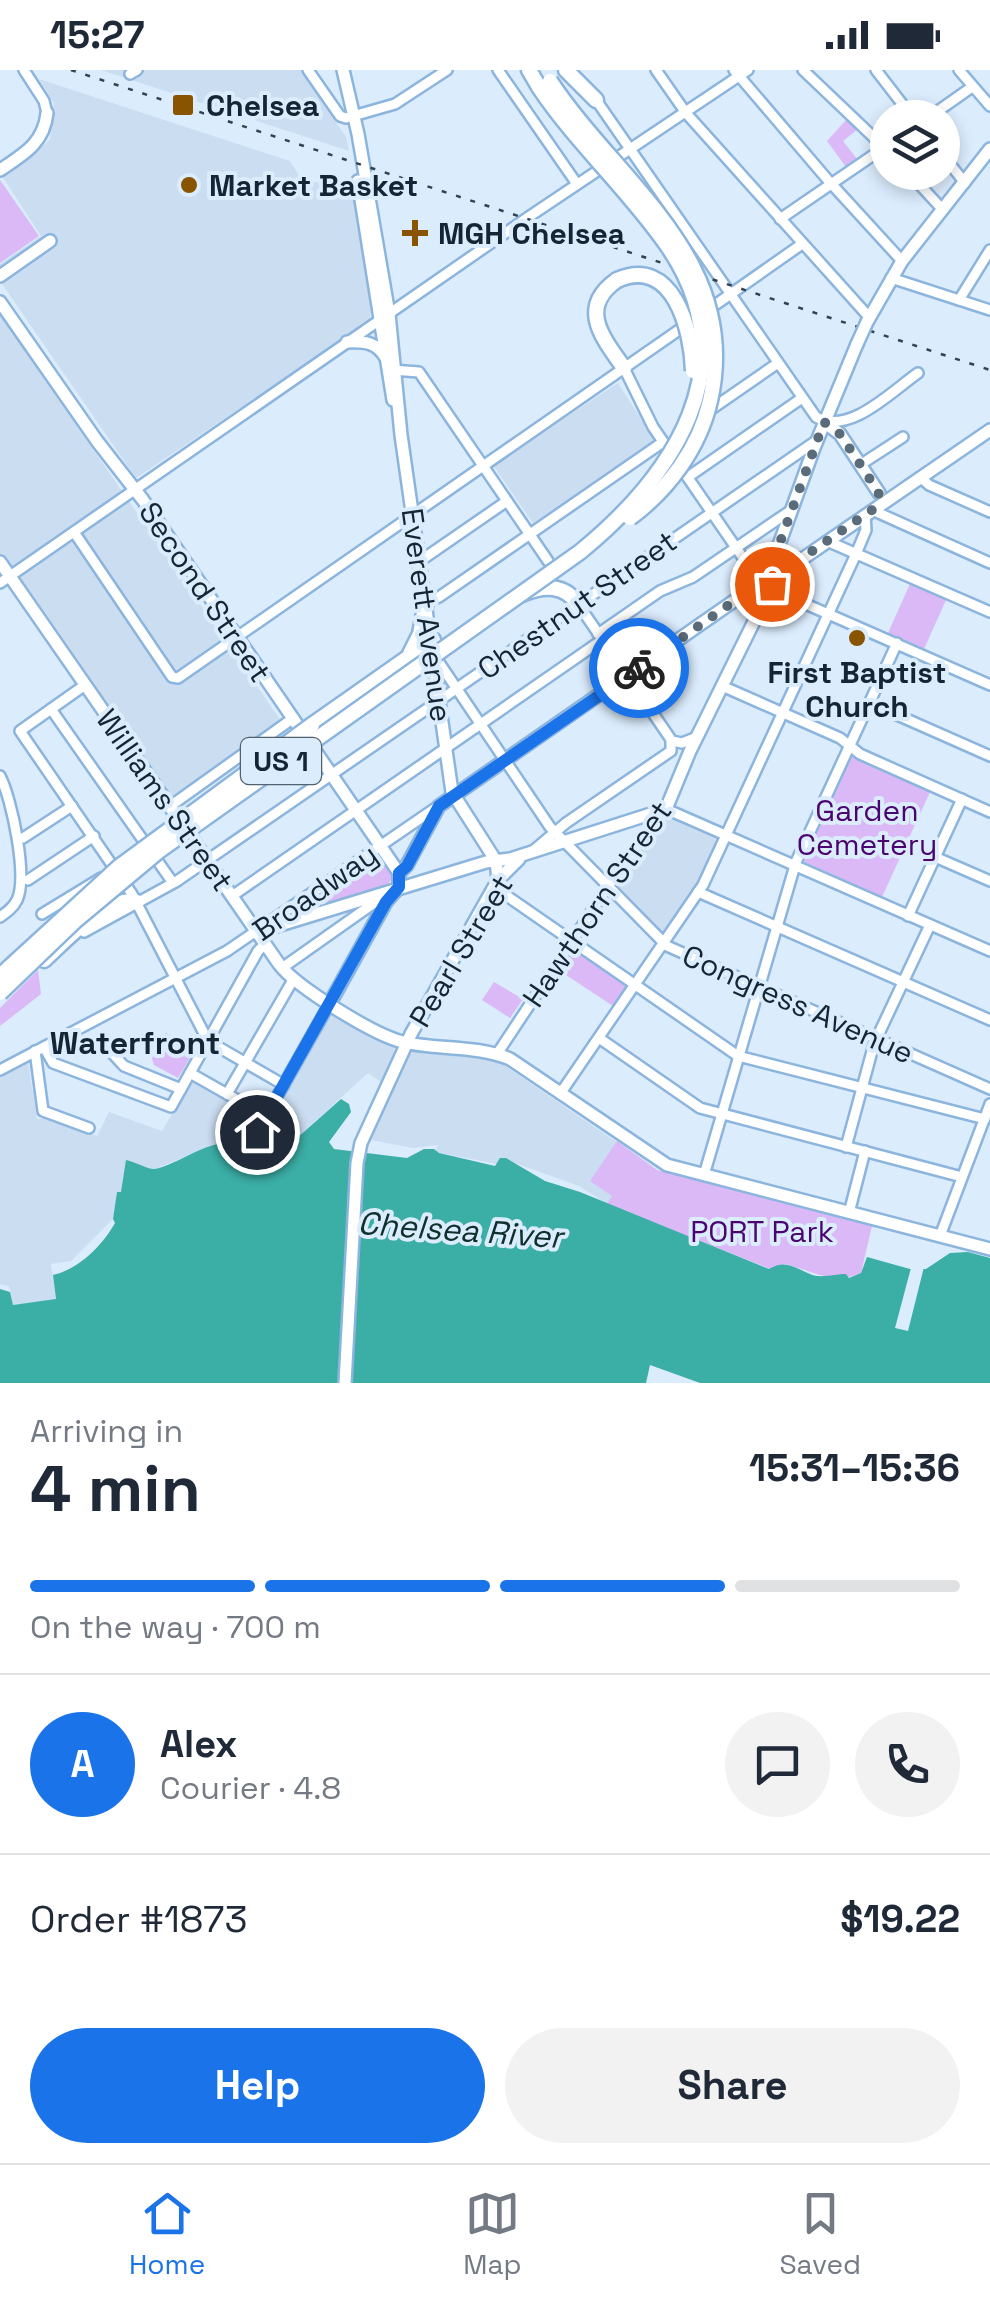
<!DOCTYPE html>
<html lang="en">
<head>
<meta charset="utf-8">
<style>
	:root { --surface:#fff; --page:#f2f2f3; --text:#1f2937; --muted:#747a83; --line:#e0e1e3; --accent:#1a73e8 }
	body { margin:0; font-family:"Space Grotesk",sans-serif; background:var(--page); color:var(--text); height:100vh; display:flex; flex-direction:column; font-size:38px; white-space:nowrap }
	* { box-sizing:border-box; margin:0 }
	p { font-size:32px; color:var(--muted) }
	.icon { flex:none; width:55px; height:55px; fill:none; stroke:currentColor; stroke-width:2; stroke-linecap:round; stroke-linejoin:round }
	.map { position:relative; height:1313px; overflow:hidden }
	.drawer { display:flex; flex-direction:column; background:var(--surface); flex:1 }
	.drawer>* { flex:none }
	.tools { position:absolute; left:870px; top:30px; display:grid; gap:20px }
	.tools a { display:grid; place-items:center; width:90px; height:90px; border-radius:50%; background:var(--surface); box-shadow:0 5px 15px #0003; font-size:50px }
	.pin { position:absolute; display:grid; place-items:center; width:85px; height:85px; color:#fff; margin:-42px; border:5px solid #fff; border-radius:50%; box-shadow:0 2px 10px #0007 }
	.courier { position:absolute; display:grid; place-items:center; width:100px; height:100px; margin:-50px; border:8px solid #1a73e8; border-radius:50%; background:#fff; color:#222; box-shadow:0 2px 12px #0007 }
	.headline em { font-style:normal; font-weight:700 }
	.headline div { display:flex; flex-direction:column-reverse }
	.headline { display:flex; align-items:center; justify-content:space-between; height:170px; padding:0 30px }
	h1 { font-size:65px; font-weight:700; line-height:75px }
	.bar { display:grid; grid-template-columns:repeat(4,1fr); gap:15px 10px; align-content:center; height:120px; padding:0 30px }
	.bar i { height:12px; border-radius:8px; background:var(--line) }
	.bar .on { background:var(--accent) }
	.bar p { grid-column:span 4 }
	.line { display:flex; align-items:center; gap:25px; padding:0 30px; border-top:2px solid var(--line) }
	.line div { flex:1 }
	.round { display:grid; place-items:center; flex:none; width:105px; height:105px; border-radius:52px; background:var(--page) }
	.cta { display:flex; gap:20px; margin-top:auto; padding:20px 30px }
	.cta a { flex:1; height:115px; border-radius:60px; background:var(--accent); color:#fff; font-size:40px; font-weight:700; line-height:115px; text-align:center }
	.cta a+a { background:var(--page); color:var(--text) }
	.status { display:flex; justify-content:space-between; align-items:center; height:70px; padding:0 50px; background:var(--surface); direction:ltr }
	.status svg { height:28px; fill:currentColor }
	.tab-bar { display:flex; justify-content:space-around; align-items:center; height:140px; border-top:2px solid var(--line); background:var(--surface); font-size:28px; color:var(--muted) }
	.tab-bar a { display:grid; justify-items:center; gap:5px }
	.tab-bar .on { color:var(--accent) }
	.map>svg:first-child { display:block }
</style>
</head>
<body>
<div class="status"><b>15:27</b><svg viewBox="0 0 49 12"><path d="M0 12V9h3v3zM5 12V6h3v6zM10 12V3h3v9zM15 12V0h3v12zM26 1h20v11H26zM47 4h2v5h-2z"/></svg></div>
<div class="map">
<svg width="990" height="1313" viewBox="0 0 990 1313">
	<rect width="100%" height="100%" fill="#dbecfd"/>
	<g fill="#caddf1">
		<polygon points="101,0 300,0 346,67 349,81"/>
		<polygon points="39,9 290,91 301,109 320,113 337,123 354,122 371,241 369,251 136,408 0,211 0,194 41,166 2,106 50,70 54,33"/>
		<polygon points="0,245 281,651 172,726 13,497 0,505"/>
		<polygon points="618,313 656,372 533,453 493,395"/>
		<polygon points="667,747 719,770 696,821 663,864 615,816"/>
		<polygon points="333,938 396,977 381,1012 368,1003 279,1084 257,1088 239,1074 218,1073 155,1099 145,1098 135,1142 117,1122 113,1149 71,1191 51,1194 56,1230 13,1235 9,1216 0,1214 0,1007 28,992 37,1049 44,1048 97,1066 109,1042 162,1061 194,1008 268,1050"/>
		<polygon points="410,980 498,991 657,1100 788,1134 607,1134 579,1116 501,1088 497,1094 435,1082 438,1075 413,1078 371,1070"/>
	</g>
	<g fill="#dab9f6">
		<polygon points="847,49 858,59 843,71 857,89 846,97 827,71"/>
		<polygon points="0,110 39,166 0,193"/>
		<polygon points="910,514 946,530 924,579 888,563"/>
		<polygon points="852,686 930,722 882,827 804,792"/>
		<polygon points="380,788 393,806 388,815 306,839"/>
		<polygon points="575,879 628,915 613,936 560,901"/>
		<polygon points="38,900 41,924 0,956 0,938"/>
		<polygon points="494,912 523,929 510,948 482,930"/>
		<polygon points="166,963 195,979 178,1008 154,995 149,979"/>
		<path d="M617,1071L657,1100L872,1156L861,1203C834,1216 811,1200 785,1194L770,1199L607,1134L612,1126L590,1111Z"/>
	</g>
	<path fill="#3baea6" d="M341,1029L349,1034L351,1042L329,1072L334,1079L407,1088L424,1079H434L439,1083L495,1096L500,1088H506L545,1111L580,1122L769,1199C786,1189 795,1198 810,1204C819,1209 836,1204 846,1204L849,1208L861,1203L867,1187L910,1199H926L950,1183L968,1182L990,1188V1313H700L650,1295L646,1313H0V1219L10,1222L13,1235L56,1229L53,1205C79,1199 102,1176 115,1153L113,1149L117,1122H121L126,1090C136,1092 149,1100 155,1099C188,1092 228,1051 257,1088L279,1084Z"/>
	<polygon fill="#dbecfd" points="912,1194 924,1197 908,1261 895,1258"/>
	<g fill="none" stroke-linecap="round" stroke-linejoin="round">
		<defs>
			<g id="minor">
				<polyline points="24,0 44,31 47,43"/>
				<polyline points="308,0 340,46 346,48 395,34 447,0"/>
				<polyline points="498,0 577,114"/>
				<polyline points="656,0 686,43 869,247"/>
				<polyline points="734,0 827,109 902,191"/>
				<polyline points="803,0 888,81"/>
				<polyline points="876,0 913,48"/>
				<polyline points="959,0 990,36"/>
				<polyline points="130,4 137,0"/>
				<path d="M594,27L816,347C849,366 892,321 918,303"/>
				<polyline points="928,48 972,17"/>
				<polyline points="942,84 965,113"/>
				<polyline points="908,102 943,140"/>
				<polyline points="780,149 888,75"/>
				<polyline points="891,208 990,240"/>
				<polyline points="959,230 990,180"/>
				<polyline points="705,242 802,174"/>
				<polyline points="624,298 653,357 761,514"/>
				<polyline points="392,300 419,302 548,491"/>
				<polyline points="713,338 778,293"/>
				<polyline points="860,395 903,367"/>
				<polyline points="688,407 802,328"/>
				<polyline points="920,407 929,415 990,442"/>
				<polyline points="872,440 990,493"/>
				<polyline points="74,462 172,607 178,608 689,253"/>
				<polyline points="827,471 990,542"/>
				<polyline points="420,491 507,431"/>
				<polyline points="0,513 530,146 748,0"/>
				<polyline points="769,518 990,615"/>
				<polyline points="426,532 439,527 663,372"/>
				<polyline points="578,534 672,671 682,673 697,667"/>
				<polyline points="598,564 660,521 693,507 790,441"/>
				<polyline points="436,588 550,757 667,876 990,1019"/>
				<polyline points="85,615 20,661 132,824 208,971 284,1015"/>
				<polyline points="722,616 840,668 860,684 990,742"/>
				<polyline points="870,633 990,686"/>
				<polyline points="51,639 173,813"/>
				<path d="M0,706C12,729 28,807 17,830C13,838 7,842 0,847"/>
				<polyline points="169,737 292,649"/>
				<polyline points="23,768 72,736"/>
				<polyline points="534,780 566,753 671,681 671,670"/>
				<polyline points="935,787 990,811"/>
				<polyline points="28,810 94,766"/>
				<polyline points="494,817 738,986 985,1049"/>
				<polyline points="698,822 990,950"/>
				<polyline points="232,826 602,570"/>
				<polyline points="42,844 101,808"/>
				<polyline points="908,846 962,729"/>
				<polyline points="84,862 177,811 816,371"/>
				<polyline points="282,898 384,826"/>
				<polyline points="599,968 700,1038 962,1107"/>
				<polyline points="44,977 53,993 171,1037 258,881 265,874"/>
				<polyline points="35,981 43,1041 89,1058"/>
				<polyline points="112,983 124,996 181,1019"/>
				<polyline points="497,984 613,809 666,739 990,881"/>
				<polyline points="0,1000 227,881 437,737"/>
				<polyline points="190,1003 266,1046"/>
				<polyline points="227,1024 293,910"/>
				<polyline points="560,1024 703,815 856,484 866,460 865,445"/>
				<polyline points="257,1062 330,933"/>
				<polyline points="846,1077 874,974 930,855"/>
				<polyline points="704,1105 796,792 897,573"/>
				<polyline points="849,1143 865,1081"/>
				<polyline points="940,1166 990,1034"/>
			</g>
			<g id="major">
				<polyline points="343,0 358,64 389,244 401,365 452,722 496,791 498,810"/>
				<path d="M0,100C24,84 44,73 47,43"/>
				<polyline points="358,111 393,330"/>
				<polyline points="0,206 50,171"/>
				<polyline points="0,232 97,371 143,430 399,803 399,817 386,832 330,933"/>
				<polyline points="867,252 902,191 990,79"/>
				<path d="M347,272C364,271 377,272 386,288"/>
				<polyline points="824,352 840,364 879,423"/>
				<path d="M0,492L279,894C296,917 374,965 403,972C437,980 477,975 510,989L667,1095L990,1179"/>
				<polyline points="399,803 407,795 439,736 767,508 814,378 857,274"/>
				<polyline points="257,862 486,792 510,789 666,739 690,681 776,507 990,360"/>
				<polyline points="345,1313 357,1093 361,1073 411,964 498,810 519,789"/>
			</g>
			<g id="highway">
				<polyline points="529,0 539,17"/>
				<polyline points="566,0 596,30"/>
				<path d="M617,210C577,238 603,268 624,298"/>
				<path d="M522,524C544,515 564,514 578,534"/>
				<polyline points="410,584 420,564 426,532"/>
				<polyline points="312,655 433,570"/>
				<path d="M44,890C65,871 106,825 137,832"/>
			</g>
		</defs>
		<use href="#minor" stroke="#8cb5de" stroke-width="14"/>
		<use href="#major" stroke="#8cb5de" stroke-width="16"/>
		<use href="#highway" stroke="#8cb5de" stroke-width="19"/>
		<use href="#minor" stroke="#fff" stroke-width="9"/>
		<use href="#major" stroke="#fff" stroke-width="11"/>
		<use href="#highway" stroke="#fff" stroke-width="14"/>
		<polyline stroke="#314251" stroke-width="2.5" stroke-dasharray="5 10" stroke-linecap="butt" points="71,0 990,300"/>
		<defs>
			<polyline id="major-bridge" points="857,274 867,252"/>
			<g id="highway-bridge">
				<path d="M550,11C618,114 742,189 710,331C699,378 669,419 630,448"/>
				<path d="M617,210C673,185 692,260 693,301"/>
				<polyline points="0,906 119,797 312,655"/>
				<path d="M0,923L75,851L160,780L580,482C674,405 748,296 669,178C630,121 577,74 539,17"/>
			</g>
		</defs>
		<use href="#major-bridge" stroke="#8cb5de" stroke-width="16" stroke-linecap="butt"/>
		<use href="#highway-bridge" stroke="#8cb5de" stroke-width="19" stroke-linecap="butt"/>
		<use href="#major-bridge" stroke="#fff" stroke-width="11"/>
		<use href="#highway-bridge" stroke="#fff" stroke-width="14"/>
	</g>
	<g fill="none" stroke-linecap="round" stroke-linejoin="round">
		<polyline stroke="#5a6b7a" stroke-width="10" stroke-dasharray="0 18" points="639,598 767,508 824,352 840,364 879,423 872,440 786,499 772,514"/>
		<polyline stroke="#1a73e8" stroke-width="12" points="257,1062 386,832 399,817 399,803 407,796 439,736 639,598"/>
	</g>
	<g fill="#885400" stroke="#dbecfd" stroke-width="4">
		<rect x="171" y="23" width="24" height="24" rx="5"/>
		<circle cx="189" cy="115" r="10"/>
		<path d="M410 148h10v10h10v10h-10v10h-10v-10h-10v-10h10z"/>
		<circle cx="857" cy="568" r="10"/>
	</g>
	<g text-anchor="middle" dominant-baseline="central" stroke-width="8" stroke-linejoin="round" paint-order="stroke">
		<rect fill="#dbecfd" stroke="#506170" stroke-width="2.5" x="241" y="668" width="80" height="46" rx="8"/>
		<g font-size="28" font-weight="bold" fill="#142534">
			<text x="281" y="691">US 1</text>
		</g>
		<g font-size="30" font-weight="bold" fill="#142534" stroke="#dbecfd" text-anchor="start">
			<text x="206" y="35">Chelsea</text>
			<text x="209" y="115">Market Basket</text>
			<text x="438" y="163">MGH Chelsea</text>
			<text x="857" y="602" text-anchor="middle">First Baptist<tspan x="857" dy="34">Church</tspan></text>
		</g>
		<g font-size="30" fill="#142534" stroke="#dbecfd">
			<text transform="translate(205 522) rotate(56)">Second Street</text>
			<text transform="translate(577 535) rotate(-35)">Chestnut Street</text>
			<text transform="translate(427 545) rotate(82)">Everett Avenue</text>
			<text transform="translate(165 730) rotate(55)">Williams Street</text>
			<text transform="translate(315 822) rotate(-35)">Broadway</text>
			<text transform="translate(597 834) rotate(-56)">Hawthorn Street</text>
			<text transform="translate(461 881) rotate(-59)">Pearl Street</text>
			<text transform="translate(798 934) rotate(24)">Congress Avenue</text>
		</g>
		<g font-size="30" fill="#4b0570" stroke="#dbecfd">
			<text x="867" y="740">Garden<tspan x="867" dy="34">Cemetery</tspan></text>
			<text x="762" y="1161">PORT Park</text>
		</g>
		<g font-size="32" font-weight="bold" fill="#142534" stroke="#dbecfd">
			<text x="135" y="973">Waterfront</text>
		</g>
		<g font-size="32" font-style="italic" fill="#0e312e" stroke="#dbecfd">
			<text transform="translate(460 1160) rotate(4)">Chelsea River</text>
		</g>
	</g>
</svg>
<div class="tools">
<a><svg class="icon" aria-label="layers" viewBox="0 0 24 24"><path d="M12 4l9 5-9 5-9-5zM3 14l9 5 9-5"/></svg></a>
</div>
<div class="pin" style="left:772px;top:514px;background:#ea580c"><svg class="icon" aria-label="bag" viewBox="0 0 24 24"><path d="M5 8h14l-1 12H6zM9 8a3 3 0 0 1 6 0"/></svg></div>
<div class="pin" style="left:257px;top:1062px;background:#1f2937"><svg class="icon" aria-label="home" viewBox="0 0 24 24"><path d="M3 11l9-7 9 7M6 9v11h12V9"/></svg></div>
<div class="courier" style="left:639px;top:598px"><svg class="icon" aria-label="bike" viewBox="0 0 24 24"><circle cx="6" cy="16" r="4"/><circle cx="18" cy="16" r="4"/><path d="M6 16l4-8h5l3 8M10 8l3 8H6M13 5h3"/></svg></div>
</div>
<section class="drawer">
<div class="headline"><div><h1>4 min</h1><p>Arriving in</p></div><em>15:31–15:36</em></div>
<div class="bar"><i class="on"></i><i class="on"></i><i class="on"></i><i></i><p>On the way · 700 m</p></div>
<div class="line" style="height:180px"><b class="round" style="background:var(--accent);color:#fff">A</b><div><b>Alex</b><p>Courier · 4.8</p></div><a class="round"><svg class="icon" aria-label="chat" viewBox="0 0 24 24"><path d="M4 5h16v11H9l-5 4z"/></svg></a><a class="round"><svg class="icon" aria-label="phone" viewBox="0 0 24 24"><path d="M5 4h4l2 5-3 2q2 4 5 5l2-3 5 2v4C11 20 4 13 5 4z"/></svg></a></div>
<div class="line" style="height:130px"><div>Order #1873</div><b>$19.22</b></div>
<div class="cta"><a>Help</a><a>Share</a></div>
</section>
<nav class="tab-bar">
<a class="on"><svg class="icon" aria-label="home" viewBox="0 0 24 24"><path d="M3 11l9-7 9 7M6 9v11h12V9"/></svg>Home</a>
<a><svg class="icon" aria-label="map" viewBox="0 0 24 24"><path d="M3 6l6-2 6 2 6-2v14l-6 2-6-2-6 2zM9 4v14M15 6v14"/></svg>Map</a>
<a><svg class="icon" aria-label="saved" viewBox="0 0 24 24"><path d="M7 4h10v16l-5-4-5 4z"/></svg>Saved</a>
</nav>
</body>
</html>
